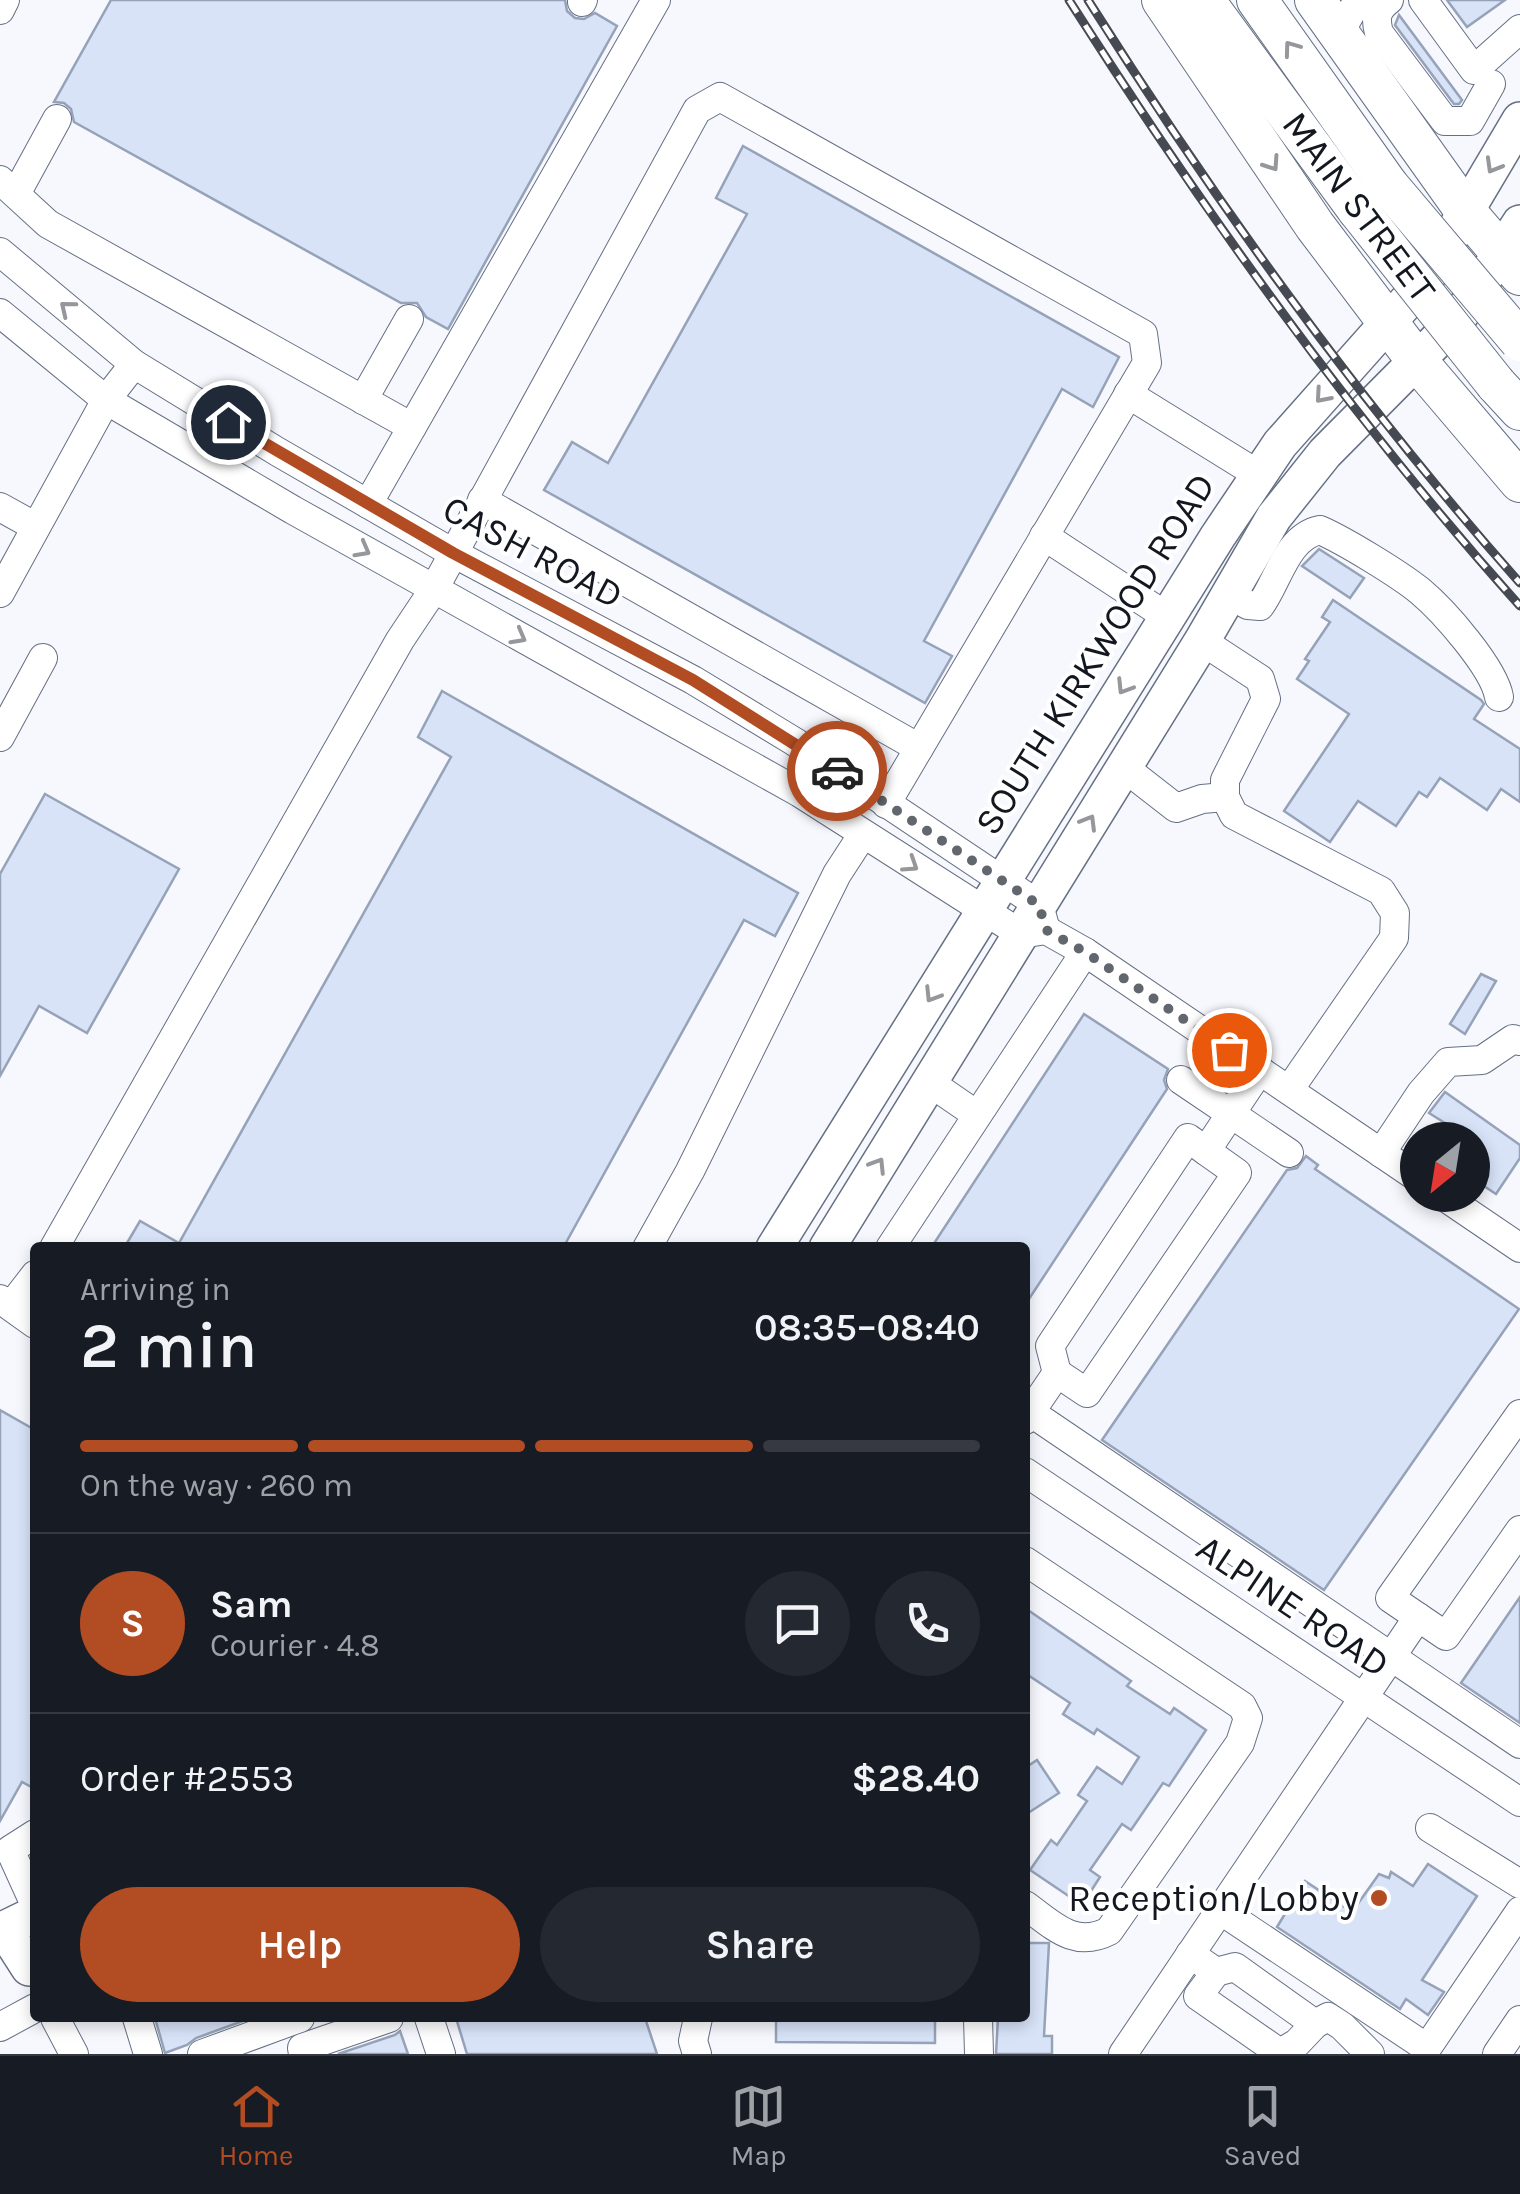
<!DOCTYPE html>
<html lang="en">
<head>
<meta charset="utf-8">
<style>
	:root { --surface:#171b24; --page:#242831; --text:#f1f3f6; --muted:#9ea1a6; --line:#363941; --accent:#b24c22 }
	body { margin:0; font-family:Karla,sans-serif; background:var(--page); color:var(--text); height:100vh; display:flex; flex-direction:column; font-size:38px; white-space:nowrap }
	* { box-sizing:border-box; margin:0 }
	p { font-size:32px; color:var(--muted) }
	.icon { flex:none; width:55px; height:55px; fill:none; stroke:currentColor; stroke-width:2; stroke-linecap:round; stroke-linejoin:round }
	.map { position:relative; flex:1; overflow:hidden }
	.details { position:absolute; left:30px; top:1242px; width:1000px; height:780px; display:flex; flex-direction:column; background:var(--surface); border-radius:10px; box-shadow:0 5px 15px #0003 }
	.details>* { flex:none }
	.needle { width:65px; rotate:210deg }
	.buttons { position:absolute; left:1400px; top:1122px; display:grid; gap:20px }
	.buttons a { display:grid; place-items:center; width:90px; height:90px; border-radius:50%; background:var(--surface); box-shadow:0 5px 15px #0003; font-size:50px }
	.pin { position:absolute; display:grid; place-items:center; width:85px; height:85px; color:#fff; margin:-42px; border:5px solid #fff; border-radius:50%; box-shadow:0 2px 10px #0007 }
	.courier { position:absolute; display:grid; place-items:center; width:100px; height:100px; margin:-50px; border:8px solid #b24c22; border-radius:50%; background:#fff; color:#222; box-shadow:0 2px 12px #0007 }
	.head em { font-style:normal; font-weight:600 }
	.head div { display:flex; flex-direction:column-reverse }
	.head { display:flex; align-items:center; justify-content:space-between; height:170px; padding:0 50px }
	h1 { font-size:65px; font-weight:600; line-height:75px }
	.bar { display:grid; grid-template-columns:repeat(4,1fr); gap:15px 10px; align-content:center; height:120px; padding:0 50px }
	.bar i { height:12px; border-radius:8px; background:var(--line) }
	.bar .on { background:var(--accent) }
	.bar p { grid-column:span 4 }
	.line { display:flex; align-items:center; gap:25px; padding:0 50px; border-top:2px solid var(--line) }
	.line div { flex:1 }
	.round { display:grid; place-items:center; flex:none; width:105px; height:105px; border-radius:52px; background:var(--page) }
	.primary-button { display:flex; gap:20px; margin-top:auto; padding:20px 50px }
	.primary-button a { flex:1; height:115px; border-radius:60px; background:var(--accent); color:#fff; font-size:40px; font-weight:600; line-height:115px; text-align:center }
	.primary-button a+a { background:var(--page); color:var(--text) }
	.menu { display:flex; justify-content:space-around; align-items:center; height:140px; border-top:2px solid var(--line); background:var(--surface); font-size:28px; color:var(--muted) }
	.menu a { display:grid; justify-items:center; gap:5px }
	.menu .on { color:var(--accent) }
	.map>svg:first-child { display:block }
</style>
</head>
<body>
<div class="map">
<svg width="1520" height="2054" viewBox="0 0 1520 2054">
	<rect width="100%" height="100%" fill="#f6f8fd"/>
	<g fill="#d8e3f8" stroke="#96a2b8" stroke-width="2.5">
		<polygon points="111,0 565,0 567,11 575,18 584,19 595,13 617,26 448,329 426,317 417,303 401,303 74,122 71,109 64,103 54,102"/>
		<polygon points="1447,0 1505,0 1467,27"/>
		<polygon points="1399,15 1462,100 1459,104 1454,104 1395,25"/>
		<polygon points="743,146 1119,357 1093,407 1062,389 924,641 952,656 925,703 544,490 572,442 608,463 747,214 716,198"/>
		<polygon points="1319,549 1364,578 1350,598 1302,566"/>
		<polygon points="1333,600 1481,700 1484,704 1474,719 1520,749 1520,802 1501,789 1487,810 1440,778 1427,797 1419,792 1396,826 1358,801 1330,842 1284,811 1349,714 1297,679 1309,661 1305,659 1330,622 1322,617"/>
		<polygon points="442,691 798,893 775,936 744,920 563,1248 124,1248 140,1221 179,1243 451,757 418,737"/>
		<polygon points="45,794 179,869 87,1033 39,1006 0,1076 0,874"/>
		<polygon points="1481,974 1496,981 1465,1034 1450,1024"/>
		<polygon points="1084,1014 1168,1069 1164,1080 1167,1089 1025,1305 1025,1248 931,1248"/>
		<polygon points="1445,1092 1520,1145 1520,1158 1496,1194 1472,1178 1472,1140 1429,1113"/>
		<polygon points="1306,1156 1318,1165 1315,1169 1519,1309 1324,1590 1102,1440 1287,1170 1297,1168"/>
		<polygon points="0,1410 35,1430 35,1789 22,1782 0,1821"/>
		<polygon points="1520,1597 1520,1723 1461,1683"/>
		<polygon points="1025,1608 1131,1681 1127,1686 1170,1714 1174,1708 1206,1730 1169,1786 1163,1783 1131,1830 1122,1824 1090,1870 1100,1877 1082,1905 1030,1870 1051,1840 1057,1845 1087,1801 1078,1795 1097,1767 1122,1784 1139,1757 1097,1729 1094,1734 1063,1714 1070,1703 1025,1673"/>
		<polygon points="1037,1760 1059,1793 1025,1815 1025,1768"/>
		<polygon points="1428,1864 1477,1896 1422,1980 1444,1992 1428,2015 1406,1999 1400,2009 1277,1927 1305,1881 1352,1912 1379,1874 1389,1878 1391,1872 1413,1886"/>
		<polygon points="1025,1943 1049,1943 1044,2036 1052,2036 1052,2054 996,2054 998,2018 1025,2018"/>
		<polygon points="155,2018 251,2018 196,2038 187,2045 165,2053"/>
		<polygon points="456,2018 645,2018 657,2054 467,2054"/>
		<polygon points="776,2018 935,2018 935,2043 776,2042"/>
		<polygon points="400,2031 408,2054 338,2054 395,2035"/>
	</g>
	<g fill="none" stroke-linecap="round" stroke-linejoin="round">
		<defs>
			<g id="minor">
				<path d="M1389,0C1376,10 1375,18 1379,33L1445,121H1470L1491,84"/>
				<polyline points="1423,0 1474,70 1520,29"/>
				<polyline points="582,2 583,0"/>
				<polyline points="0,10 5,0"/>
				<polyline points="1339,34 1358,0"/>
				<polyline points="0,180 48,224 412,427"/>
				<polyline points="16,194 57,119"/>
				<polyline points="0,252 134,364 278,452 453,553 693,680 795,742 1039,905 1044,923"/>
				<polyline points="0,313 106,400 293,510 800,793 1021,934 1046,930 1085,952 1418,1178"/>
				<polyline points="1128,394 1259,475"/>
				<polyline points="363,400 409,319"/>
				<polyline points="482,500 919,748"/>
				<polyline points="368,504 656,0"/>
				<polyline points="0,507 36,527"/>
				<polyline points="1044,536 1166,616"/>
				<polyline points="0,593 106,400 134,364"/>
				<path d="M1228,594L1248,605L1260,606C1278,582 1286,537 1320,530C1345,541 1399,574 1420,591C1444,611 1494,668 1499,697"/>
				<polyline points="1202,641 1260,679 1266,699 1225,780 1225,797 1234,815 1381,891 1395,913 1394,938 1289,1090"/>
				<polyline points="0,737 43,658"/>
				<polyline points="1122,766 1176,808 1202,799 1225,797"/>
				<polyline points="1181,1080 1289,1153"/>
				<polyline points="929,1082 977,1115"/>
				<polyline points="1381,1153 1421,1093 1448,1062 1482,1060 1513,1039 1520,1041"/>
				<polyline points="1442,1195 1520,1248"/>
				<polyline points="54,1248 400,640 434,589 697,110 720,97 1143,334 1147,363 886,804"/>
				<polyline points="647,1248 690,1171 837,874 863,834"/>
				<polyline points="890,1248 1085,952"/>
				<polyline points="0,1299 35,1324"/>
				<polyline points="11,1306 35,1275"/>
				<polyline points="1057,1373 1050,1346 1188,1138 1206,1151"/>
				<polyline points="1030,1412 1520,1744"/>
				<polyline points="1520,1414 1390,1598 1446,1636 1520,1530"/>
				<polyline points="1025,1420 1057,1373 1087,1393 1237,1173 1206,1151 1260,1070"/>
				<polyline points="1025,1472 1520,1802"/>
				<path d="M1025,1561L1242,1706L1248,1718L1240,1743L1109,1931C1074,1949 1053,1925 1025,1905"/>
				<polyline points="1430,1828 1520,1884"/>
				<polyline points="35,1834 10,1850 35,1905"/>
				<polyline points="1220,1910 1427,2048 1520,1911"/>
				<polyline points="1190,1954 1216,1972 1235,1967 1315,2024 1328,2017 1342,2026 1370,2054"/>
				<polyline points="1216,1972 1198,1996 1280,2053 1297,2043 1315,2024"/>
				<polyline points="55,2018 74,2054"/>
				<polyline points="137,2018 148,2054"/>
				<polyline points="429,2018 441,2054"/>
				<polyline points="978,2018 979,2054"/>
				<polyline points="0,2027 35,2008"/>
				<polyline points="202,2054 300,2018"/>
				<polyline points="303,2054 302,2048 389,2018"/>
				<polyline points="697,2054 693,2041 698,2018"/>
				<polyline points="1123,2054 1418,1617"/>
				<polyline points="1497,2054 1520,2020"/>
			</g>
			<g id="major">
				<polyline points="774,1248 1218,536 1280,444 1424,282 1520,120"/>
				<polyline points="827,1248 1202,641 1274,517 1325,453 1458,319 1520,223"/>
				<polyline points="4,1929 29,1968"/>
				<polyline points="0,1931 35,1914"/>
			</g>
			<g id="highway">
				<polyline points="1162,0 1315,226 1417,361 1520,482"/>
				<polyline points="1204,0 1357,209"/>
				<polyline points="1257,0 1388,185"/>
				<polyline points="1315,0 1466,212 1520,275"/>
				<polyline points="1496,384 1520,410"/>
			</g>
		</defs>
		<use href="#minor" stroke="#657085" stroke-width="30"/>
		<use href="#major" stroke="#657085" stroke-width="38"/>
		<use href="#highway" stroke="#657085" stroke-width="42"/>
		<use href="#minor" stroke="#fff" stroke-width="28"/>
		<use href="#major" stroke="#fff" stroke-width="35"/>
		<use href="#highway" stroke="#fff" stroke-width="40"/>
		<defs>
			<g id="rail">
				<path d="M1069,0C1204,212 1352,419 1520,606"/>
				<path d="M1088,0C1216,203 1360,403 1520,583"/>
			</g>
		</defs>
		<use href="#rail" stroke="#454951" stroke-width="9"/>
		<use href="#rail" stroke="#fff" stroke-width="5" stroke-dasharray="15" stroke-linecap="butt"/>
		<defs>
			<g id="highway-bridge">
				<polyline points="1388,185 1520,341"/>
				<polyline points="1357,209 1496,384"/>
			</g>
		</defs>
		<use href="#highway-bridge" stroke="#657085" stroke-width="42" stroke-linecap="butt"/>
		<use href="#highway-bridge" stroke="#fff" stroke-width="40"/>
	</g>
	<defs><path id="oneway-chevron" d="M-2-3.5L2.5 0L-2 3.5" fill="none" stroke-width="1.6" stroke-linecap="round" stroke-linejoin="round" transform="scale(2.5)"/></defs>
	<g stroke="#95979b">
		<use href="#oneway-chevron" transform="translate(1291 48) rotate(-126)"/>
		<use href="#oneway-chevron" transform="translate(1272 164) rotate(56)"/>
		<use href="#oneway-chevron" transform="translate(1493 166) rotate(120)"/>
		<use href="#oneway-chevron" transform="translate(67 308) rotate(-141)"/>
		<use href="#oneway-chevron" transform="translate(1322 396) rotate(131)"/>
		<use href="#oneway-chevron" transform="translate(363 550) rotate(29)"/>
		<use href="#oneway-chevron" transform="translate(519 637) rotate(29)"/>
		<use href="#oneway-chevron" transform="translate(1124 687) rotate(122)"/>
		<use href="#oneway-chevron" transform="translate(1089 822) rotate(-59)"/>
		<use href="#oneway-chevron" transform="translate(911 865) rotate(33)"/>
		<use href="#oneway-chevron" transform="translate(932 995) rotate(122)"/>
		<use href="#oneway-chevron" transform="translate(878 1165) rotate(-58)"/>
	</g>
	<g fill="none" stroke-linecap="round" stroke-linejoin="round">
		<polyline stroke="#62666d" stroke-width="10" stroke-dasharray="0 18" points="837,771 1039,905 1046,930 1085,952 1229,1050"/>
		<polyline stroke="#b24c22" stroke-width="12" points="228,422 453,553 693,680 837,771"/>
	</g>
	<circle fill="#b24c22" stroke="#fff" stroke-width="4" cx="1379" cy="1898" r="10"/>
	<g text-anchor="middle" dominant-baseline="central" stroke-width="8" stroke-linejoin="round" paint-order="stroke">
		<g font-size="38" fill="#131820" stroke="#fff">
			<text transform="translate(1359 207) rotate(53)">MAIN STREET</text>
			<text transform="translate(533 552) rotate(28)">CASH ROAD</text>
			<text transform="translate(1095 654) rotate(-58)">SOUTH KIRKWOOD ROAD</text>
			<text transform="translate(1293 1606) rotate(34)">ALPINE ROAD</text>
		</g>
		<g font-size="38" fill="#131820" stroke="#fff" text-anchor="end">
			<text x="1359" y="1898">Reception/Lobby</text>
		</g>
	</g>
</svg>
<div class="buttons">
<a><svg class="needle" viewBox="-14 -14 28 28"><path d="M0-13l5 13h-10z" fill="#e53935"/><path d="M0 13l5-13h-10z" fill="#9ea1a6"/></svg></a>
</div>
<div class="pin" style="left:1229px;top:1050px;background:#ea580c"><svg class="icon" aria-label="bag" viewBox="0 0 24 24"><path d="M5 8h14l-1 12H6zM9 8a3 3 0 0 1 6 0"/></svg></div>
<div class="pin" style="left:228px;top:422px;background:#1f2937"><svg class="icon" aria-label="home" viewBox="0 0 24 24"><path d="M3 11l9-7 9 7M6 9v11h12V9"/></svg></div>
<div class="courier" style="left:837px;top:771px"><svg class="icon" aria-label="car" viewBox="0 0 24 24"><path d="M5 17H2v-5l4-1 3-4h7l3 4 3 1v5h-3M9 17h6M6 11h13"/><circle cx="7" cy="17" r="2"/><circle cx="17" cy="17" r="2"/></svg></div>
<section class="details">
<div class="head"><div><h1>2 min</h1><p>Arriving in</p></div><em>08:35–08:40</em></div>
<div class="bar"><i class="on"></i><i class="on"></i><i class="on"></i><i></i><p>On the way · 260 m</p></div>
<div class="line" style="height:180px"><b class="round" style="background:var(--accent);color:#fff">S</b><div><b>Sam</b><p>Courier · 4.8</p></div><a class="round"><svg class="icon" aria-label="chat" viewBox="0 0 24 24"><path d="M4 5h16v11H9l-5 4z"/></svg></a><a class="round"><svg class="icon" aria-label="phone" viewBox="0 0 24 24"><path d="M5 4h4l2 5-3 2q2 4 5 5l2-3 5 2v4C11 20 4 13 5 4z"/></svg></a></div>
<div class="line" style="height:130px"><div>Order #2553</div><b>$28.40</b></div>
<div class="primary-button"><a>Help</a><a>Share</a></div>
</section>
</div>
<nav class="menu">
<a class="on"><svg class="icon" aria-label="home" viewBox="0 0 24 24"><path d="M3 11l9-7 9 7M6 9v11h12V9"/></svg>Home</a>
<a><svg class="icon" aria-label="map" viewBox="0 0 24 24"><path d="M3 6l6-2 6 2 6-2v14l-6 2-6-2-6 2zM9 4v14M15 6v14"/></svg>Map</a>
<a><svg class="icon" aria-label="saved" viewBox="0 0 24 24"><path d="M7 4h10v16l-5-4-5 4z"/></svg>Saved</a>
</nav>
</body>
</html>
